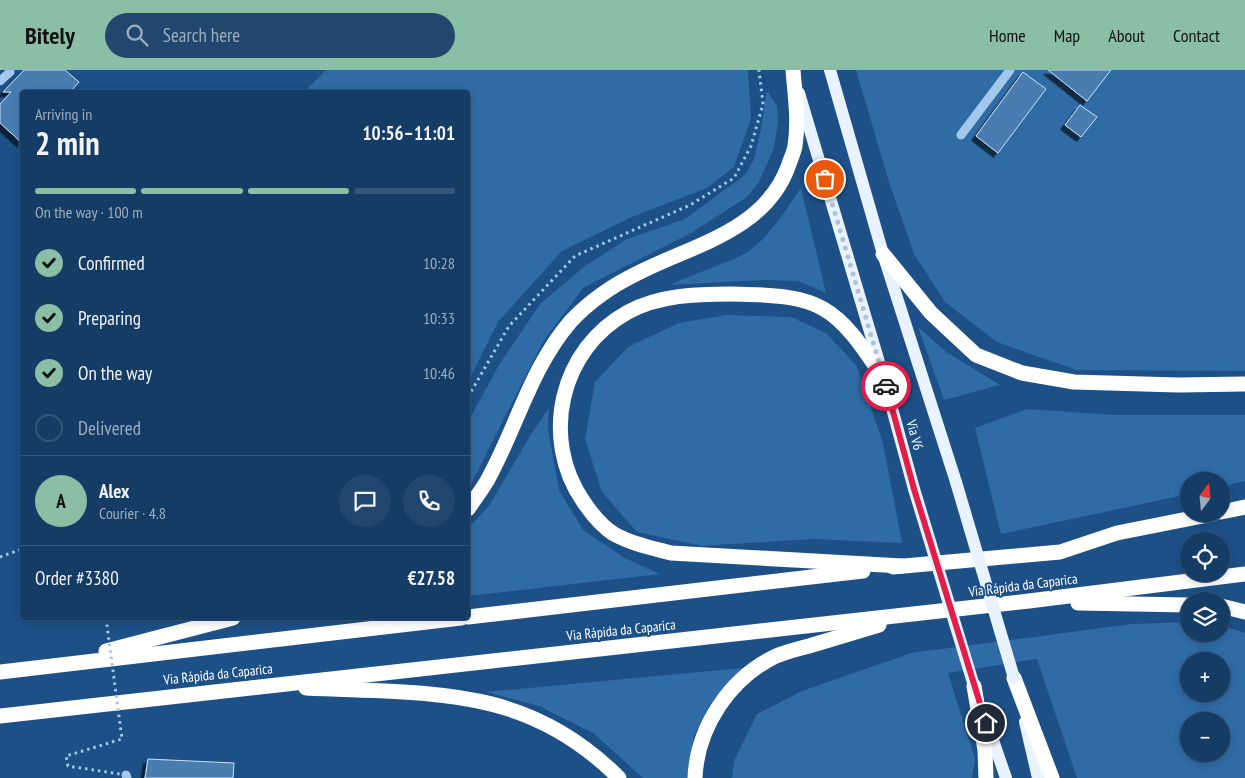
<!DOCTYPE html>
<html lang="en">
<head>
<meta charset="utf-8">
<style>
	:root { --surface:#153c65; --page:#22476e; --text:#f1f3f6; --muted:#9dadbf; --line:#345679; --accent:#8abfa5 }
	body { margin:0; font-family:"PT Sans Narrow",sans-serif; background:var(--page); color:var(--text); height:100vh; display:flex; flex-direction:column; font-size:19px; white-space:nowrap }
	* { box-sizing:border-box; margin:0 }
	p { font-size:16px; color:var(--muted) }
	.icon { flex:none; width:28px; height:28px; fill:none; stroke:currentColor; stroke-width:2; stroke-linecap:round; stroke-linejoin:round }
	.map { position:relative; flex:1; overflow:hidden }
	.panel { position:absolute; left:20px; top:20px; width:450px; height:530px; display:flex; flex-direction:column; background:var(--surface); border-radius:5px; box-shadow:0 2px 8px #0003,0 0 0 1px var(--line) }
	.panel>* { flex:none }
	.needle { width:32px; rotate:16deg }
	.controls { position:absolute; left:1180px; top:402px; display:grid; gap:10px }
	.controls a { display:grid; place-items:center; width:50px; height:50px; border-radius:50%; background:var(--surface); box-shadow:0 2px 8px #0003,0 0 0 1px var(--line); font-size:25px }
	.pin { position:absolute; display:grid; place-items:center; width:42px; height:42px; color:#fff; margin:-21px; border:2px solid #fff; border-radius:50%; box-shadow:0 1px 5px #0007 }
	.courier { position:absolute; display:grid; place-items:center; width:50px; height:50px; margin:-25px; border:4px solid #e11d48; border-radius:50%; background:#fff; color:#222; box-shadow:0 1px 6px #0007 }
	.summary em { font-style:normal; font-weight:800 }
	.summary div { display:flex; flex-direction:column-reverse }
	.summary { display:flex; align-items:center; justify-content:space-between; height:85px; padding:0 15px }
	h1 { font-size:32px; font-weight:800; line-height:38px }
	.bar { display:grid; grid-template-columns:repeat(4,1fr); gap:8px 5px; align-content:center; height:60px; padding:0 15px }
	.bar i { height:6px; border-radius:4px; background:var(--line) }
	.bar .on { background:var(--accent) }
	.bar p { grid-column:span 4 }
	.line { display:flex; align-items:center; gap:12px; padding:0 15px; border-top:1px solid var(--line) }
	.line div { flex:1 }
	.round { display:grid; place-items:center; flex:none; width:52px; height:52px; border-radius:26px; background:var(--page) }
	ol { padding:0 15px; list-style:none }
	li { display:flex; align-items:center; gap:15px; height:55px }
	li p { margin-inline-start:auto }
	li .icon { padding:5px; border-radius:50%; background:var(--accent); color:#111; stroke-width:4 }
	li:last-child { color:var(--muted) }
	li i { width:28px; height:28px; border:2px solid var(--line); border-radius:50% }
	header { display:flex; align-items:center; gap:30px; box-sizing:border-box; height:70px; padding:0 25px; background:var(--accent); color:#111 }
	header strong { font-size:24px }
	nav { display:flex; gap:28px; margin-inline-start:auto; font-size:18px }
	.search { width:350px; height:45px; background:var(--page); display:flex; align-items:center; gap:12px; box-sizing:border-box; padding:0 18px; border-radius:28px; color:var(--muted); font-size:19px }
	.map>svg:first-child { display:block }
</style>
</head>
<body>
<header>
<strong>Bitely</strong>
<div class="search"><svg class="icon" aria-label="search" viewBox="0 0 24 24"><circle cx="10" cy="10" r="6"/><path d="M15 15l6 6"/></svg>Search here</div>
<nav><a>Home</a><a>Map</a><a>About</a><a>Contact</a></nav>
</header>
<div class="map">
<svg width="1245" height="708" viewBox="0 0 1245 708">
	<defs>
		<filter id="shadow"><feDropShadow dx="-4.5" dy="4.5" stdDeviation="0" flood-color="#0009"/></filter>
	</defs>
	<rect width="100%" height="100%" fill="#1c5087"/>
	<g fill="#2f6ba5" fill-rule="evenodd">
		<polygon points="326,0 748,0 751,49 734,97 707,118 632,147 562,181 498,252 468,312 468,22 304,22"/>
		<polygon points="856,0 1245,0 1245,301 1076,300 997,272 945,232 914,184 889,112"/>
		<polygon points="768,22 777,36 778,52 774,78 759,112 747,127 691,163 583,218 543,272 468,420 468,352 500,293 541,233 585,196 627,169 685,149 746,104 754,89 762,54 766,24"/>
		<path d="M801,118L826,223L798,211L763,210L670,215C693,204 720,196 742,185C767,172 785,140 801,118Z"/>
		<polygon points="726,245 791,247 826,263 856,295 883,373 902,473 812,469 702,476 637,462 602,422 585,369 595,312 628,277 679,253"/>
		<polygon points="918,257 945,281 1000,315 944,330"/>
		<polygon points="549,338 548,359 559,420 583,460 625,488 660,504 468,526 468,459 489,436 530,366"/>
		<polygon points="1027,339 1117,345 1245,345 1245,411 1221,417 1221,411 1189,411 1189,424 1001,464 975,358"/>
		<path d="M1189,552V564H1221V555L1245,563V708H1077L1037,589L948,603L975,689L972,708H732L734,691L757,644L802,621L911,583L1132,554ZM1189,591H1221V624H1189ZM1189,651H1221V684H1189Z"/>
		<polygon points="752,597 713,630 694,665 687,708 643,708 593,663 539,636 486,622"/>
	</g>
	<g fill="#497db2" stroke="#c9e1f8" filter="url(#shadow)">
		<polygon points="24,0 65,0 79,12 70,22 22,22 22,73 0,53 0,34 11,22 3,22"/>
		<polygon points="1048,0 1111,0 1087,31"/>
		<polygon points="1023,2 1046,19 998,83 976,66"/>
		<polygon points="1080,35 1097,47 1081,67 1065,55"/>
		<polygon points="148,689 234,693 233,708 145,708"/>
	</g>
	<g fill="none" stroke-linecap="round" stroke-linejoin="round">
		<g stroke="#a4c8ec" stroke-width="3" stroke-dasharray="2.5 4" stroke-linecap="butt">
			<polyline points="468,327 509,256 575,186 690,135 734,108 751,76 763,34 759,0"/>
			<polyline points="0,487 22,479"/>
		</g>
		<g stroke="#a4c8ec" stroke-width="9">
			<polyline points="0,11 10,2"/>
			<polyline points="961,65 1010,0"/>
			<polyline points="126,705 127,708"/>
		</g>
		<g stroke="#e9f2ff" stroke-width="12">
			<polyline points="830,0 883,184 956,412"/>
			<polyline points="799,23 884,309 914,419"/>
			<polyline points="984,644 1006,708"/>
			<polyline points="1025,652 1038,708"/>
		</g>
		<g stroke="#fff" stroke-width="15">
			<polyline points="883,184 931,243 976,285 1022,303 1074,312 1178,315 1245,314"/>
			<path d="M884,309C835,234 822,225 731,224C697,224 659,225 628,242C560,279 540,368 583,431C591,443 601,456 614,464C632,474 652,478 671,483L902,496"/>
			<path d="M468,439C474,430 481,421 487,411C516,359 531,297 571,251C590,231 613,215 638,203C693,175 764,161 788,97C790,90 794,83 795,76C799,50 795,26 793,0"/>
			<polyline points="1221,442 1245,437"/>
			<polyline points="893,497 1060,482 1117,463 1213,444"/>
			<polyline points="1078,533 1189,535"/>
			<polyline points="1221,536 1245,542"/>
			<polyline points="468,547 863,501"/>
			<polyline points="106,581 233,548"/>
			<polyline points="0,602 461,548"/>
			<polyline points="1014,608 1052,708"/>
			<polyline points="974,616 985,680 986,708"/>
			<path d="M306,618C428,624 526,614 619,708"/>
			<polyline points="0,646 1029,531 1245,504"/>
			<path d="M695,708C697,657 730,608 776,586C786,582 798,579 809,576C832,569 856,562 879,555"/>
		</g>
		<polyline stroke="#a4c8ec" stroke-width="3" stroke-dasharray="2.5 4" stroke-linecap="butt" points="106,548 122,669 66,686 68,696 126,705"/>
		<g stroke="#e9f2ff" stroke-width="12">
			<polyline points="956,412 1014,608"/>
			<polyline points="914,419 974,616"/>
		</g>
	</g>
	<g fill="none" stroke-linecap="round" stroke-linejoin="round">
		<polyline stroke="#b0c2d5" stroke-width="5" stroke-dasharray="0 9" points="825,109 886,316"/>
		<polyline stroke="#e11d48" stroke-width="6" points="886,316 914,419 986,653"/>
	</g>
	<g text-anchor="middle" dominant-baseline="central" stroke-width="4" stroke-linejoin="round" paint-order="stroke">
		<g font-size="14" fill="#fff" stroke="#1c5087">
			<text transform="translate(915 365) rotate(75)">Via V6</text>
			<text transform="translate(1023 515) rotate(-7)">Via Rápida da Caparica</text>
			<text transform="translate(621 560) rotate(-6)">Via Rápida da Caparica</text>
			<text transform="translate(218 604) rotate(-6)">Via Rápida da Caparica</text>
		</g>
	</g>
</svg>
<div class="controls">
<a><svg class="needle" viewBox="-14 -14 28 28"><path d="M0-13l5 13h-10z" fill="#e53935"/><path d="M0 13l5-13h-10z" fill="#9dadbf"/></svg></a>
<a><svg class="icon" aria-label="locate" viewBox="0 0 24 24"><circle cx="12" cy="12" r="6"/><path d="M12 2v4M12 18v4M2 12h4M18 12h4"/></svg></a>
<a><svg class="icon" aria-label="layers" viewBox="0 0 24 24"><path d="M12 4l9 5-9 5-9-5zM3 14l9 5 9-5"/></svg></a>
<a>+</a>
<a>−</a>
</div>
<div class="pin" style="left:825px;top:109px;background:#ea580c"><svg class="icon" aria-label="bag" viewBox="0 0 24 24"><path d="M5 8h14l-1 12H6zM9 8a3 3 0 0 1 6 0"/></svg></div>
<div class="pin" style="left:986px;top:653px;background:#1f2937"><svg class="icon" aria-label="home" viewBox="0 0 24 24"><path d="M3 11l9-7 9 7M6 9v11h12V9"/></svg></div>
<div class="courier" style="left:886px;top:316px"><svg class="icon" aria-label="car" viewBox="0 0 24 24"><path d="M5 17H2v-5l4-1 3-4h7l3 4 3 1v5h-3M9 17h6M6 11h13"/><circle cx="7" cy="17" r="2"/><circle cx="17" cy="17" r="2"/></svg></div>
<section class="panel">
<div class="summary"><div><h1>2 min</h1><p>Arriving in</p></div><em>10:56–11:01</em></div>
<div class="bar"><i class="on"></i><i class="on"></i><i class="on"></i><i></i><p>On the way · 100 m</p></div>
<ol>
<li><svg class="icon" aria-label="check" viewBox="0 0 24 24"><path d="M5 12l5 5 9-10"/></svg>Confirmed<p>10:28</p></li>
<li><svg class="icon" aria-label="check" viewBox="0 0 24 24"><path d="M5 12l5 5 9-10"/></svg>Preparing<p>10:33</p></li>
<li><svg class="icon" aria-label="check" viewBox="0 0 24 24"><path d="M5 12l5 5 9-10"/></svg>On the way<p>10:46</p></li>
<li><i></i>Delivered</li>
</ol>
<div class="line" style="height:90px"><b class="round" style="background:var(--accent);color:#111">A</b><div><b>Alex</b><p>Courier · 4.8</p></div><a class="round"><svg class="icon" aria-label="chat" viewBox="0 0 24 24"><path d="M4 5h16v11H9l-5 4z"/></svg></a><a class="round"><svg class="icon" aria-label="phone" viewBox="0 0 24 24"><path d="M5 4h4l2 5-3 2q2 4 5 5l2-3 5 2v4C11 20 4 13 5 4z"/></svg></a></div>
<div class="line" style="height:65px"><div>Order #3380</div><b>€27.58</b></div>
</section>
</div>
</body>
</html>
